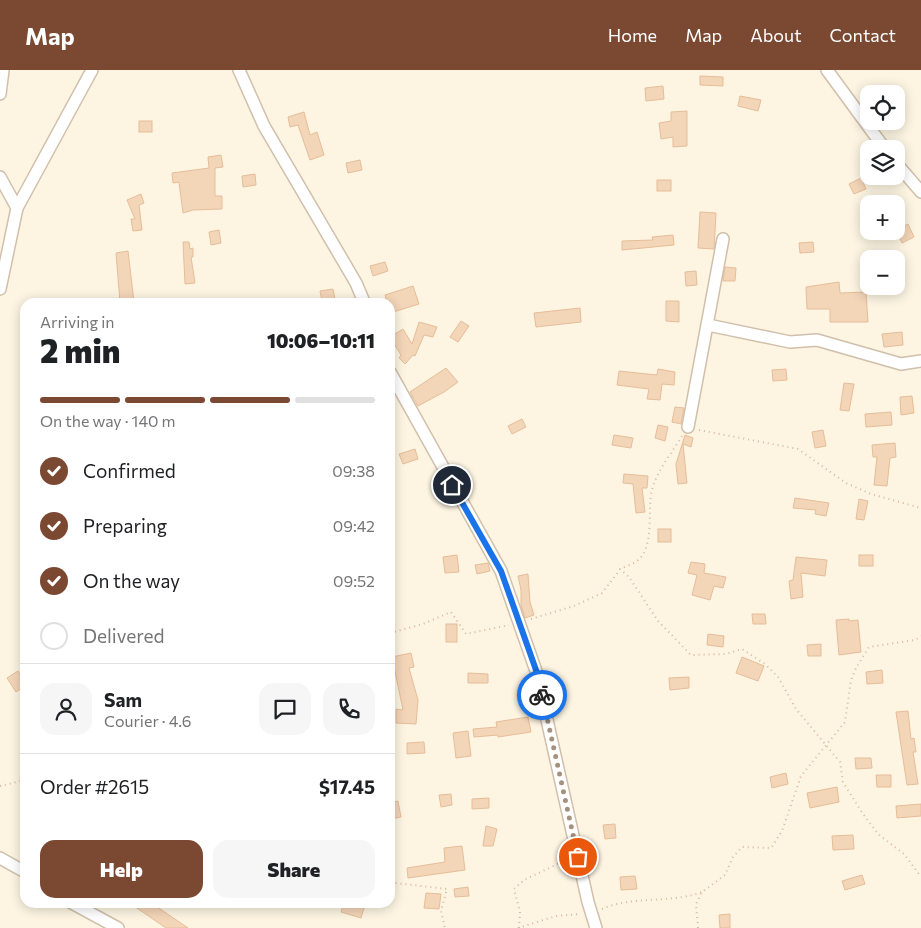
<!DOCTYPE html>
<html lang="en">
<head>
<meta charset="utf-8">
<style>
	:root { --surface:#fff; --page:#f6f6f6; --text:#202124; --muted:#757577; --line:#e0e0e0; --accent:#7b4832 }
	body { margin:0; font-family:Commissioner,sans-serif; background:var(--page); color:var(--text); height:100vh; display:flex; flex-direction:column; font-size:19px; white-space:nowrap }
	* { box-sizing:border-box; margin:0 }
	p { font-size:16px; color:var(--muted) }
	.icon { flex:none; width:28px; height:28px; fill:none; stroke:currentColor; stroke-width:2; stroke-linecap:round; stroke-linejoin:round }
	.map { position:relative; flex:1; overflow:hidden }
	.details { position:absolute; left:20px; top:228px; width:375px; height:610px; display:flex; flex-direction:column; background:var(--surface); border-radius:15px; box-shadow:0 2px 12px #0003 }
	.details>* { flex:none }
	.fabs { position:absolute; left:860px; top:15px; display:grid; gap:10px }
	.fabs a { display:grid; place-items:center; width:45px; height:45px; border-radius:10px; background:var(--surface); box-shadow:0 2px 12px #0003; font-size:25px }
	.pin { position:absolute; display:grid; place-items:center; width:42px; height:42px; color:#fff; margin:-21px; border:2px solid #fff; border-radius:50%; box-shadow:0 1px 5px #0007 }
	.courier { position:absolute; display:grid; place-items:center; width:50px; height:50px; margin:-25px; border:4px solid #1a73e8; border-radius:50%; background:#fff; color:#222; box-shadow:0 1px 6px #0007 }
	.overview em { font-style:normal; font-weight:800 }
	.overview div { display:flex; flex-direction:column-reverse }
	.overview { display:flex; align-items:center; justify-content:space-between; height:85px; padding:0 20px }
	h1 { font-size:32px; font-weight:800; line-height:38px }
	.bar { display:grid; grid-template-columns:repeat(4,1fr); gap:8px 5px; align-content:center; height:60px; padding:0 20px }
	.bar i { height:6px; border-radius:4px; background:var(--line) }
	.bar .on { background:var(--accent) }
	.bar p { grid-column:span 4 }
	.line { display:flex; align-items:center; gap:12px; padding:0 20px; border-top:1px solid var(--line) }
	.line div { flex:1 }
	.round { display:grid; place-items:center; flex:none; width:52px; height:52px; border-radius:15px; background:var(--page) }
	ol { padding:0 20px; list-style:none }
	li { display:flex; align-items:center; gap:15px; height:55px }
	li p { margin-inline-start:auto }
	li .icon { padding:5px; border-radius:50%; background:var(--accent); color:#fff; stroke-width:4 }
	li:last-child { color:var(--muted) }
	li i { width:28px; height:28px; border:2px solid var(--line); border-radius:50% }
	.cta { display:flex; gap:10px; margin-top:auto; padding:10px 20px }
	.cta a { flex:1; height:58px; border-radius:15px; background:var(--accent); color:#fff; font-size:20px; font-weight:800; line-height:58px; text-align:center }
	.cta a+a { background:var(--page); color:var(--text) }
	header { display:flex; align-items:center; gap:30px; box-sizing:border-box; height:70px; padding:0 25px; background:var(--accent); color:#fff }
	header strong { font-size:24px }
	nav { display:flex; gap:28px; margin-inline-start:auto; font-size:18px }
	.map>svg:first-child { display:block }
</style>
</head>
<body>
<header>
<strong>Map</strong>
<nav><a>Home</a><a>Map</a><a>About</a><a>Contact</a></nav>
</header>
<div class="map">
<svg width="921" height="858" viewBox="0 0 921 858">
	<rect width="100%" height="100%" fill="#fdf5e2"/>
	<g fill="#f3d5b8" stroke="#e6bd99">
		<polygon points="700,6 723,7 723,16 700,15"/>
		<polygon points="663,16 664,29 646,31 645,18"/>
		<polygon points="740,26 761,30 758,41 738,36"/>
		<polygon points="687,41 687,76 673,77 673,67 661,69 659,53 671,51 671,42"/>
		<polygon points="304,42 310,65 317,62 324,85 310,90 298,55 290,57 288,47"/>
		<rect x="139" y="51" width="13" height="11"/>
		<polygon points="221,85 223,97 215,98 215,126 222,126 222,139 193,140 183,143 179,112 173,113 172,103 209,98 208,87"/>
		<polygon points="360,90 362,100 348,103 346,93"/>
		<polygon points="255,104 256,115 243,117 242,106"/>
		<polygon points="861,108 866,119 854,124 849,114"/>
		<rect x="657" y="110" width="14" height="11"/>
		<polygon points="141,124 144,133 139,135 142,160 133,161 131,149 135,149 127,130"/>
		<polygon points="700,142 716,143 714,179 698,178"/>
		<polygon points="908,154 914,167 902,173 896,160"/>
		<polygon points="219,160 221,173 211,175 209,162"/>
		<polygon points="673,165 674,175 622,180 622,171 653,170 652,167"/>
		<polygon points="183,172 189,172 190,179 193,178 193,187 191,187 195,213 185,214"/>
		<polygon points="813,172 814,182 800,183 799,173"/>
		<polygon points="128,181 134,232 120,232 116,183"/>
		<polygon points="385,192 388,201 373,206 370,196"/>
		<polygon points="725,197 736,198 735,211 723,211"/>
		<polygon points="696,201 697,215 686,216 685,202"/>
		<polygon points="839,212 840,223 866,222 868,252 830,252 830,239 807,239 806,217"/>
		<polygon points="413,216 419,234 390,243 390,232 387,232 385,225"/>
		<polygon points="333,219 335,229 322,231 320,221"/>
		<polygon points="666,231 679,231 679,252 666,251"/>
		<polygon points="580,238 581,252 536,257 534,243"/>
		<polygon points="461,251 469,256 458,272 450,267"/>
		<polygon points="419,252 437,257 433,267 424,265 415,286 413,285 405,294 399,288 401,285 390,267 403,259 412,274"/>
		<polygon points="902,262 903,275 884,277 882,264"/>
		<polygon points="446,298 458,312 444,322 418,336 410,322"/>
		<polygon points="658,299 675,302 674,315 662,314 660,330 647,329 649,319 617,315 619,301 657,305"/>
		<polygon points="786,299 787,310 773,311 772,300"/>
		<polygon points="844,313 854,314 849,341 840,340"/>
		<polygon points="912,326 914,343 901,345 900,327"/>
		<polygon points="675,337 684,338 681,354 672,352"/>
		<polygon points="891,342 892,355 866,357 865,344"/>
		<polygon points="522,349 526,357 512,364 508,356"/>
		<polygon points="658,355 668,357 665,371 655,368"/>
		<polygon points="823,360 826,376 815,378 812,362"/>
		<polygon points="614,365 633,368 631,378 612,375"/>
		<polygon points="685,365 693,368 691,377 683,374 687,413 678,414 676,394"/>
		<polygon points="895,373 896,387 890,388 887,416 874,415 877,387 873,387 872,375"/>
		<polygon points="415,379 418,389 403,394 399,384"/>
		<polygon points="624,404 648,406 647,418 642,418 645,442 636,443 633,414 623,413"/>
		<polygon points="795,428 829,433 826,446 815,444 816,440 793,438"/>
		<polygon points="859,429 868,431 864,450 856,449"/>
		<rect x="658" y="459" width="13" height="13"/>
		<polygon points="457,485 459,502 445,503 443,487"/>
		<rect x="859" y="485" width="14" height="11"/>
		<polygon points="796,487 827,490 825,506 801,503 803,527 791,529 789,511 793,510"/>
		<polygon points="691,492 705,494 704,503 726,507 723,518 714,516 710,530 692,525 697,505 688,503"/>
		<polygon points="488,493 490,501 477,504 475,495"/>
		<polygon points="528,504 530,532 534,545 525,548 521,535 521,520 518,506"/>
		<polygon points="752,544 765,544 766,554 753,554"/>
		<polygon points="849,549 849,551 858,550 861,582 839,585 836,550"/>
		<rect x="446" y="554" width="11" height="18"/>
		<polygon points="708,564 724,566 723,577 707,575"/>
		<polygon points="821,574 821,586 808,586 807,575"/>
		<polygon points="411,583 414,597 409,598 418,630 416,654 396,653 396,639 403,640 392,587"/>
		<polygon points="742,587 764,596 758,611 736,603"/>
		<polygon points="882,600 883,613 867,614 866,602"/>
		<polygon points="18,601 25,612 25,616 16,622 7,608"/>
		<polygon points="468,603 488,604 488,613 468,613"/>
		<polygon points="689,607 689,618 670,620 669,608"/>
		<polygon points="908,641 911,669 914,668 916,682 913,682 918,714 907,715 896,642"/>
		<polygon points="528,647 531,662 498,667 498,665 474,667 473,659 497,657 496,652"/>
		<polygon points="468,661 471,686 456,688 453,663"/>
		<polygon points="424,672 425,683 407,684 407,673"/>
		<polygon points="855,688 871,688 872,698 856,699"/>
		<polygon points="786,703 788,714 772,718 770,707"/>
		<polygon points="876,705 891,705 891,717 877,717"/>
		<polygon points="837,717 839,732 810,738 807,723"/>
		<polygon points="451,724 452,735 441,737 439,725"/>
		<polygon points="489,728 489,738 472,739 472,729"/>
		<polygon points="398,731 401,747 390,749 390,733"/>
		<polygon points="921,734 921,746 897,748 896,736"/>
		<polygon points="615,754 616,768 605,769 603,755"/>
		<polygon points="486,756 497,759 493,776 483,776"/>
		<polygon points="853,765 854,779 833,780 832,766"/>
		<polygon points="462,776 465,800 408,808 407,798 445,792 444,778"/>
		<polygon points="862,805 865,814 845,820 842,811"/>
		<polygon points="635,806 637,819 621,820 620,807"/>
		<polygon points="468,817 469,826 455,827 454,819"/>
		<polygon points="426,823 441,824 439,839 424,838"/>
		<polygon points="128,832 150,832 188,858 166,858"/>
		<polygon points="344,832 365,835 361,848 341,842"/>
		<polygon points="730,844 730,858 720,858 719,845"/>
	</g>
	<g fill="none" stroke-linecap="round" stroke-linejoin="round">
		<defs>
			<g id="minor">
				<polyline points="239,0 264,56 356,213 364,232"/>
				<polyline points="827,0 885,79"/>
				<polyline points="0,24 3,0"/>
				<polyline points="896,93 921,122"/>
				<polyline points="0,107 17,138"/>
				<polyline points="0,219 17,138 92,0"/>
				<polyline points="708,255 790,272 817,270 901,294 921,291"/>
				<polyline points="390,302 501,501 536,601 588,832 596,858"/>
				<polyline points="688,357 723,169"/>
				<polyline points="0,788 25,802"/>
				<polyline points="70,832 118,858"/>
			</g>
		</defs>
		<use href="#minor" stroke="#d0bfab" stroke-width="14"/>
		<g stroke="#d7b99c" stroke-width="2" stroke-dasharray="1 4" stroke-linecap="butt">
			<polyline points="699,360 798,379 846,413 871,424 921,438"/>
			<path d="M682,366C672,383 657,400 652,420C647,439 655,478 637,491C632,495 625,496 620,499L629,507L658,551L691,585L726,584L742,579L765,594L778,607L796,639L840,692L843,712L861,741L878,764L904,784L921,807"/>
			<polyline points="531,549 574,536 602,523 620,500"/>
			<polyline points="390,563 423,554 451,542 466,564 509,555"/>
			<polyline points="0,716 25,710"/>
			<polyline points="390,805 395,813 447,819 441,841 445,858"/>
			<path d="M602,839C634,825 670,834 702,822"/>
			<polyline points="518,858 556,846 580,844"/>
			<polyline points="519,858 520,842 514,819 524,810 568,789"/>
			<polyline points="698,858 696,834 702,822 725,805 733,787 742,777 771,778 782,761 801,706 845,652 851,610 856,598 869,577 915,570 921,566"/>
		</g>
		<use href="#minor" stroke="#fff" stroke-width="11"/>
	</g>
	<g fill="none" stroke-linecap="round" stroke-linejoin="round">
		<polyline stroke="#a5927e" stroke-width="5" stroke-dasharray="0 9" points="542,625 578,787"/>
		<polyline stroke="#1a73e8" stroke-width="6" points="452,415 501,501 536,600 542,625"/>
	</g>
</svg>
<div class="fabs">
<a><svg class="icon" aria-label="locate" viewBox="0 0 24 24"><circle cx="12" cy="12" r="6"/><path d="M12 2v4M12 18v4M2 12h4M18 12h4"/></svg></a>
<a><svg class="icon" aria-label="layers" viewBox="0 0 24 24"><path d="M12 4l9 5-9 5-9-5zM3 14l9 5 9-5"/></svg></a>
<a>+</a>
<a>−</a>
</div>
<div class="pin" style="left:578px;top:787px;background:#ea580c"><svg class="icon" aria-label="bag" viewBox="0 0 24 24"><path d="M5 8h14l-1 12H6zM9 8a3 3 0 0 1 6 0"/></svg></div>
<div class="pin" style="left:452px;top:415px;background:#1f2937"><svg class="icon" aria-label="home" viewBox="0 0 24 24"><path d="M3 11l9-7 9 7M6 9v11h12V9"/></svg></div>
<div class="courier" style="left:542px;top:625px"><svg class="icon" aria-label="bike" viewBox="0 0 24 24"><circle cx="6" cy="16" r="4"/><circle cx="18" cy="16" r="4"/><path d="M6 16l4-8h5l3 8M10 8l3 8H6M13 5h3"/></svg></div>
<section class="details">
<div class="overview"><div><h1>2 min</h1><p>Arriving in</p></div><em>10:06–10:11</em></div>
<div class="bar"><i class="on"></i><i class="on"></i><i class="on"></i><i></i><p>On the way · 140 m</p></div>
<ol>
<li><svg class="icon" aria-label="check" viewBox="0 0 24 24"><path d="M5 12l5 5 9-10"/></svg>Confirmed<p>09:38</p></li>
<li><svg class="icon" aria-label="check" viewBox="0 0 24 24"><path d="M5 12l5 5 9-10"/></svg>Preparing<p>09:42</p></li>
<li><svg class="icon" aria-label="check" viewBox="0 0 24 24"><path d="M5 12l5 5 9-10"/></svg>On the way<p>09:52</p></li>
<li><i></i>Delivered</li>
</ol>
<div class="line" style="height:90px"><a class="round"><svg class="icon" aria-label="person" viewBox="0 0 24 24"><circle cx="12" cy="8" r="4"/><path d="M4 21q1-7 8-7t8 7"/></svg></a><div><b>Sam</b><p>Courier · 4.6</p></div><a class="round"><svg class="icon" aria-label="chat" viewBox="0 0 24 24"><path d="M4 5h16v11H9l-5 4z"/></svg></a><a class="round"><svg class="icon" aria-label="phone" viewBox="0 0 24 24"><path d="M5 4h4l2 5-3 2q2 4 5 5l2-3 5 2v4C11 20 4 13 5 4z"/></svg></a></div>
<div class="line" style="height:65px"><div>Order #2615</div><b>$17.45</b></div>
<div class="cta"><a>Help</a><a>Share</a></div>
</section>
</div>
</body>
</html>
